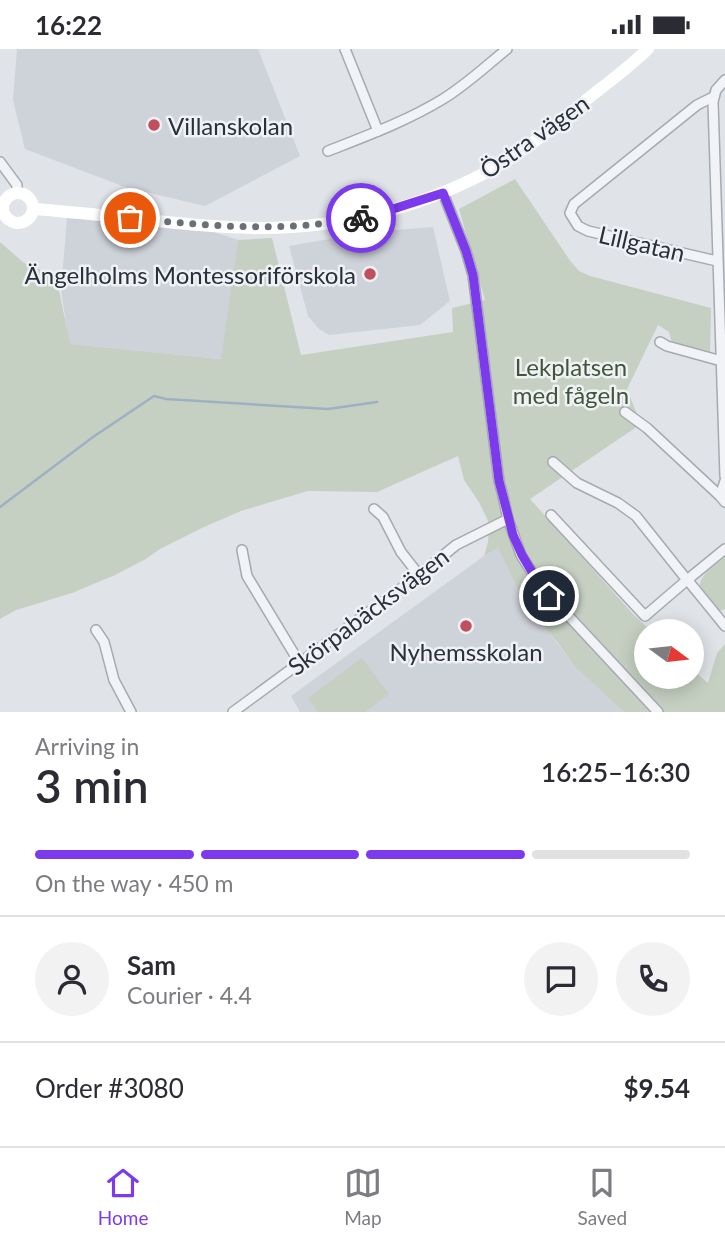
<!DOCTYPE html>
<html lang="en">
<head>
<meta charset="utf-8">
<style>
	:root { --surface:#fff; --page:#f2f2f3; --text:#2b2b33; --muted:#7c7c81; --line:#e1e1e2; --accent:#7c3aed }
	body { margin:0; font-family:Lato,sans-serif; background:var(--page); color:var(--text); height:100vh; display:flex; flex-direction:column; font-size:26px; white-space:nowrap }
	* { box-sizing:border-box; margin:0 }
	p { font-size:23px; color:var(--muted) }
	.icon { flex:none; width:38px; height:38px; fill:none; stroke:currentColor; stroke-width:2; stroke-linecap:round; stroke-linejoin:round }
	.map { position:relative; height:663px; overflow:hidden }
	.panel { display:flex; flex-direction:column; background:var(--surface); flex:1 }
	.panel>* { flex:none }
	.needle { width:46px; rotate:105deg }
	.tools { position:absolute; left:634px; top:570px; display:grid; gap:14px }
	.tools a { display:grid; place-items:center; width:70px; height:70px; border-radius:50%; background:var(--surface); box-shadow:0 4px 18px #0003; font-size:35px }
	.pin { position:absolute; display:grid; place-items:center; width:60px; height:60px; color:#fff; margin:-30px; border:4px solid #fff; border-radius:50%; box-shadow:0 2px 7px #0007 }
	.courier { position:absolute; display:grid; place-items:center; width:70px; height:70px; margin:-35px; border:5px solid #7c3aed; border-radius:50%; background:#fff; color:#222; box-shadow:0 2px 9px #0007 }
	.headline em { font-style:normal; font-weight:600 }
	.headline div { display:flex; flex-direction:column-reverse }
	.headline { display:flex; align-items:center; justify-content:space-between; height:119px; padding:0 35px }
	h1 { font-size:46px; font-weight:600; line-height:52px }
	.bar { display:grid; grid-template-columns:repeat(4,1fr); gap:10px 7px; align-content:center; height:84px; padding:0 35px }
	.bar i { height:9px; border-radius:5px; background:var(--line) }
	.bar .selected { background:var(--accent) }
	.bar p { grid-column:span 4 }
	.line { display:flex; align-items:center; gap:18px; padding:0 35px; border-top:2px solid var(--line) }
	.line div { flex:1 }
	.round { display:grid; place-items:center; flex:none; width:74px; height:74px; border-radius:37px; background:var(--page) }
	.status { display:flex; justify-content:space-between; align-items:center; height:49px; padding:0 35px; background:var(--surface); direction:ltr }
	.status svg { height:19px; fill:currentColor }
	.dock { display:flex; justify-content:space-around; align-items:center; height:98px; border-top:2px solid var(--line); background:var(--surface); font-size:19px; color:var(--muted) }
	.dock a { display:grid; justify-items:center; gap:4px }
	.dock .selected { color:var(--accent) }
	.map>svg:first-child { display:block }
</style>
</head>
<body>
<div class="status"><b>16:22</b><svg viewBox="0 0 49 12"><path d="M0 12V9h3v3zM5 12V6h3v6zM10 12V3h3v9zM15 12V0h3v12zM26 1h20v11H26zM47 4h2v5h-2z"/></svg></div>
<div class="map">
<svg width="725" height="663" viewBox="0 0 725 663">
	<rect width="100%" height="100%" fill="#e0e3e7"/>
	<g fill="#ced2d9">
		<polygon points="17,0 258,0 300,107 205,157 125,138 25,100 13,51"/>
		<polygon points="67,169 211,182 238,191 222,310 69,295 61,241"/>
		<polygon points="433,178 450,252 420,276 329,286 319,280 308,267 289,197 370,183"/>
		<polygon points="498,499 519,543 575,618 624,663 300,663 291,647 484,507"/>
	</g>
	<g fill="#c5d0c2">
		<polygon points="515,130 571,213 579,222 590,227 711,259 710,304 673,298 669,283 658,276 627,340 641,375 530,450 632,564 652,583 646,583 646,628 691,628 691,619 708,634 717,604 725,595 725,663 624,663 575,618 558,594 530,560 519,543 498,499 484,507 488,493 489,474 479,453 464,431 458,407 377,443 308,442 241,462 204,478 160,500 144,511 115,526 72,544 16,561 0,570 0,193 24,214 56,227 70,295 221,310 238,191 272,189 301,306 453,283 452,259 485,251 459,160"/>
		<path d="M725,508V560L720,562L717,560L700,537C700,525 716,516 725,508Z"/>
		<polygon points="362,609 389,645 365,663 318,663 308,649"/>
	</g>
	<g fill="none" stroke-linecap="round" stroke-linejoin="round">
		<polyline stroke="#9eb0c4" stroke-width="2.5" points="0,458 93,388 154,347 166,350 328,360 377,353"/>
		<defs>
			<g id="street">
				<polyline points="345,0 378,82"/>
				<polyline points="725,31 716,41 713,53 725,427"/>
				<polyline points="713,48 697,56 574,155 570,164 578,177 588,182 717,212"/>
				<path d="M328,102C366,87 407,72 443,50C466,36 486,17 507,0"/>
				<polyline points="0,113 17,136 17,144"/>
				<polyline points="443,144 466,202 473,226 499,432 503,447 508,470 521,506 535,528 549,546 658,663"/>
				<polyline points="660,293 667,297 725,313"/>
				<polyline points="625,363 647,379 720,447"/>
				<polyline points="553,413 577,434 618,454 636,467 687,531"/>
				<polyline points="725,432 720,447 725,453"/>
				<polyline points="374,460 383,468 401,503 419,526"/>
				<polyline points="551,466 645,567 687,531 725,500"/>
				<polyline points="242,501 247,527 299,613"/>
				<polyline points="690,534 725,577"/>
				<polyline points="96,581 104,593 114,631 131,663"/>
				<polyline points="233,663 422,524 456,496 508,470"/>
			</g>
		</defs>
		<use href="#street" stroke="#a6aab1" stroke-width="12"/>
		<use href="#street" stroke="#f2f3f6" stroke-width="9"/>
		<g stroke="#fff" stroke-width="12">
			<circle cx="18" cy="159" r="15"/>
			<path d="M33,160C109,165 184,178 260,179C345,179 429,157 503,114C534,95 563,71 591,47C611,32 630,17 648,0"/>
		</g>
	</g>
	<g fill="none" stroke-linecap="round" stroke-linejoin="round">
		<path stroke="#6a6f78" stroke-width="7" stroke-dasharray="0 12.6" d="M130,169C210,177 280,184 361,169"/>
		<polyline stroke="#7c3aed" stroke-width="9" points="361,169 396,159 443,144 466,202 473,226 499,432 503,447 513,486 522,506 535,528 549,547"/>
	</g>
	<g fill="#c1505f" stroke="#eff1f5" stroke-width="2.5">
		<circle cx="154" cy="76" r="7"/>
		<circle cx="370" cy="225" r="7"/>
		<circle cx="466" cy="577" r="7"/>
	</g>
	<g text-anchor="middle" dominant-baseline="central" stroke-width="5" stroke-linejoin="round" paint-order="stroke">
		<g font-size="24" fill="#2a313d" stroke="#eff1f5" text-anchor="start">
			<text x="168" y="76">Villanskolan</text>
			<text x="356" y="225" text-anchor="end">Ängelholms Montessoriförskola</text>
			<text x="466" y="602" text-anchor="middle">Nyhemsskolan</text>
		</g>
		<g font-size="24" fill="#2a313d" stroke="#eff1f5">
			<text transform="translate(534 87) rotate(-35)">Östra vägen</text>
			<text transform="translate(642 194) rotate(13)">Lillgatan</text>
			<text transform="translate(368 562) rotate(-37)">Skörpabäcksvägen</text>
		</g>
		<g font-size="24" fill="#3e5739" stroke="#eff1f5">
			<text x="571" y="317">Lekplatsen<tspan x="571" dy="28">med fågeln</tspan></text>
		</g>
	</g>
</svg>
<div class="tools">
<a><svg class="needle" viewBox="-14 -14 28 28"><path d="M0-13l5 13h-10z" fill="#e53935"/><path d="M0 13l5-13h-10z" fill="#7c7c81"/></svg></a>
</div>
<div class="pin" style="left:130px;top:169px;background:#ea580c"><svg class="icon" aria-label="bag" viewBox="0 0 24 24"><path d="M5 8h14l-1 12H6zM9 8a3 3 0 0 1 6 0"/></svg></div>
<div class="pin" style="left:549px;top:547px;background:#1f2937"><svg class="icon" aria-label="home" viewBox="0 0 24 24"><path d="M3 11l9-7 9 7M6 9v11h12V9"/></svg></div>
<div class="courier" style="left:361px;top:169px"><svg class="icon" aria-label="bike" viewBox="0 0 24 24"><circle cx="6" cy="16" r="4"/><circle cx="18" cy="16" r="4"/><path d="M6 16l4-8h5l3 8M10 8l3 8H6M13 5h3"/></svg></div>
</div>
<section class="panel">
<div class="headline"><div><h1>3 min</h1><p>Arriving in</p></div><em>16:25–16:30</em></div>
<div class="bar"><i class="selected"></i><i class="selected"></i><i class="selected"></i><i></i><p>On the way · 450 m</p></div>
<div class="line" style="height:126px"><a class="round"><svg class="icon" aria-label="person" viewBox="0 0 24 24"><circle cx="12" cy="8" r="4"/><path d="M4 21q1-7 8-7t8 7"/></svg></a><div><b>Sam</b><p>Courier · 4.4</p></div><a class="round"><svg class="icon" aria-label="chat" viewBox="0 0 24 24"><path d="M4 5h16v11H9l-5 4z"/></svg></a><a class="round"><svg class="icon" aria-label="phone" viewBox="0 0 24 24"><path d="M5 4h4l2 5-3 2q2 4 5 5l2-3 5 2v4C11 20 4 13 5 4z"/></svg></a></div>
<div class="line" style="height:91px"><div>Order #3080</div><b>$9.54</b></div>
</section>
<nav class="dock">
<a class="selected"><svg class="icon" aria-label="home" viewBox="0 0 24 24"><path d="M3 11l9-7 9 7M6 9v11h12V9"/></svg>Home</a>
<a><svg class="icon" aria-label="map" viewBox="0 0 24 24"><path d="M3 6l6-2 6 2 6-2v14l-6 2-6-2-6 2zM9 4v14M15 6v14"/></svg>Map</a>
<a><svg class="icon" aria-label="saved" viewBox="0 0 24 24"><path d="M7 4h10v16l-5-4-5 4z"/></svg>Saved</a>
</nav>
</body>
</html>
